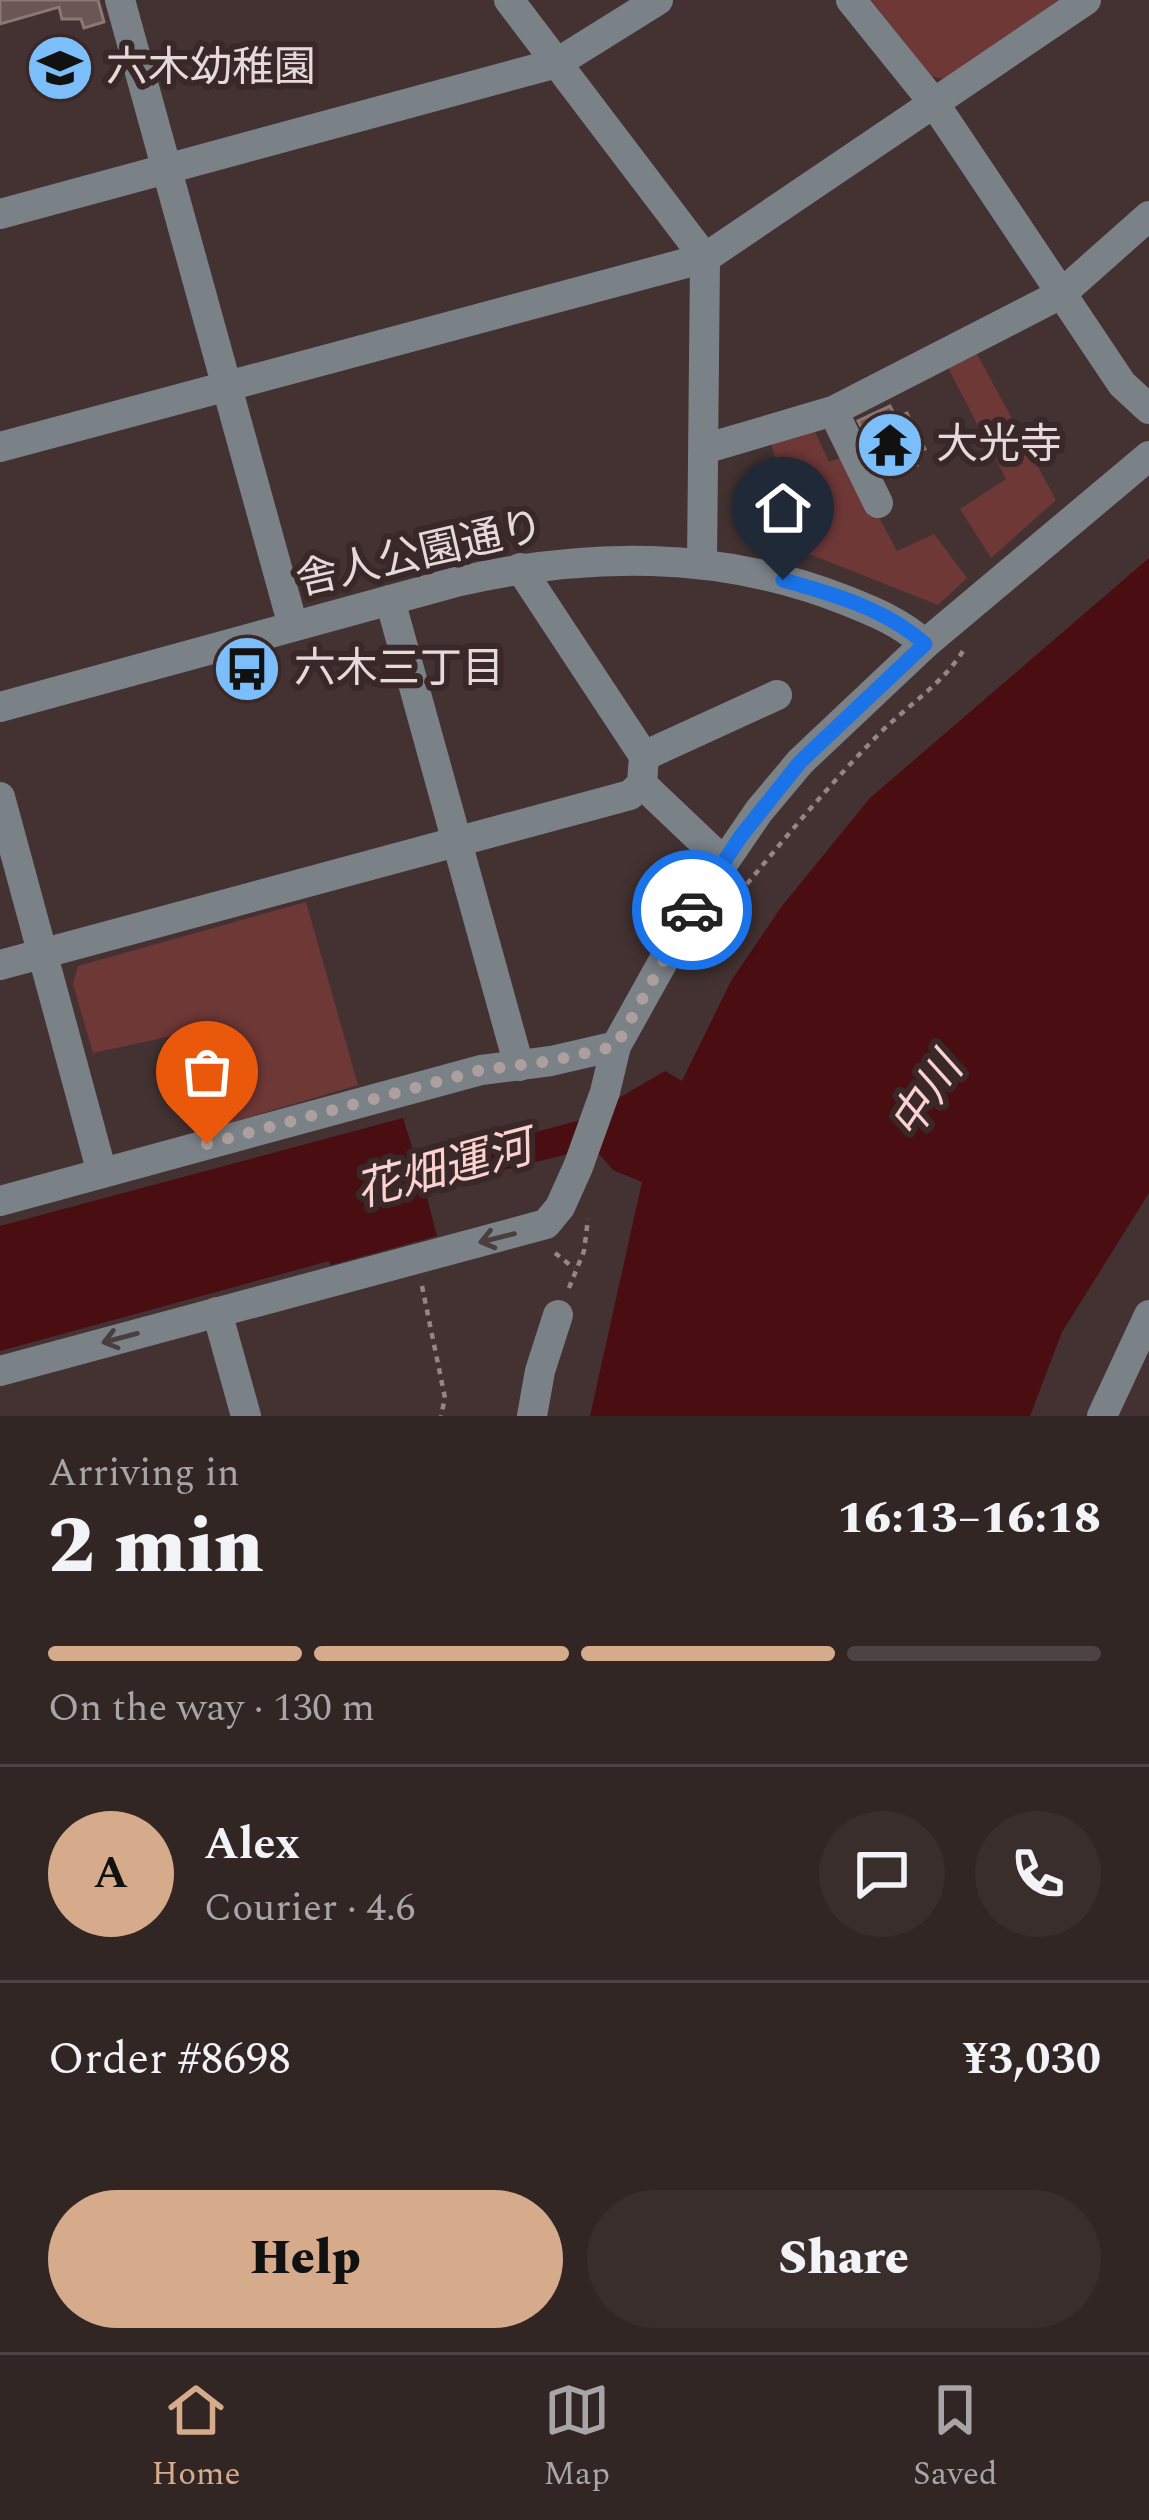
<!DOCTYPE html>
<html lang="en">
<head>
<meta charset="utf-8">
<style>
	:root { --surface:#322625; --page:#3a2e2d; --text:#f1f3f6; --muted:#a8a5a7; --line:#4d4342; --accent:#d6ab8b }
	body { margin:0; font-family:Spectral,"Noto Sans JP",serif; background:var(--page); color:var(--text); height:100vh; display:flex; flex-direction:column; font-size:45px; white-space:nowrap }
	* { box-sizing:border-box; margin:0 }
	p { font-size:39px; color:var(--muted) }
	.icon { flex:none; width:66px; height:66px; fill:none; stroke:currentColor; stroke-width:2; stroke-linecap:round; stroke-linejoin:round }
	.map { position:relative; height:1416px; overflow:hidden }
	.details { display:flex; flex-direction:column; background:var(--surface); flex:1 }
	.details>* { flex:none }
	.pin { position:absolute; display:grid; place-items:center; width:102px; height:102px; color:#fff; margin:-123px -51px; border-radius:50% 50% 50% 0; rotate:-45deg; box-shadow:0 0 12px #0007 }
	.pin .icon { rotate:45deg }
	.courier { position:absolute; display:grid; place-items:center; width:120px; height:120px; margin:-60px; border:9px solid #1a73e8; border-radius:50%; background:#fff; color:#222; box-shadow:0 3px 15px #0007 }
	.overview em { font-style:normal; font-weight:800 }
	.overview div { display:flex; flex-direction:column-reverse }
	.overview { display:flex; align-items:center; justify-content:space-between; height:204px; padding:0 48px }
	h1 { font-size:78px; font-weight:800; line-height:90px }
	.bar { display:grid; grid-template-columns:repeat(4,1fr); gap:18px 12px; align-content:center; height:144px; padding:0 48px }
	.bar i { height:15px; border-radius:9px; background:var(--line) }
	.bar .active { background:var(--accent) }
	.bar p { grid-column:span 4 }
	.line { display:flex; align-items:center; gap:30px; padding:0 48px; border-top:3px solid var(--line) }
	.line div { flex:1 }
	.round { display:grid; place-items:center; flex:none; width:126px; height:126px; border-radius:63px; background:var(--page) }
	.action { display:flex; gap:24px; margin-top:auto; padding:24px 48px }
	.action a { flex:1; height:138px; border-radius:72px; background:var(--accent); color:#111; font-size:48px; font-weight:800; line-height:138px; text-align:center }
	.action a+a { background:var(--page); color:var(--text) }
	.menu { display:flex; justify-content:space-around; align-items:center; height:168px; border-top:3px solid var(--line); background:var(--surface); font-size:33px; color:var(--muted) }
	.menu a { display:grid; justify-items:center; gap:6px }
	.menu .active { color:var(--accent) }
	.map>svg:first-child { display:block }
</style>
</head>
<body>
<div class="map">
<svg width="1149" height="1416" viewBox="0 0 1149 1416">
	<rect width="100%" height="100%" fill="#433231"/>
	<g fill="#6e3837">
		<polygon points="871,0 1062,0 945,79 931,76"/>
		<polygon points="977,354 1056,500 991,558 960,509 1006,479 948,368"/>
		<polygon points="815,432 829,462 846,456 897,551 934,534 967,578 938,605 799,550 771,443"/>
		<polygon points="306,902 358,1085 198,1132 172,1036 93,1053 73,984 78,966"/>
	</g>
	<polygon fill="#490d12" points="1149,558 1149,1193 1062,1332 1030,1416 590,1416 642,1182 613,1170 600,1155 568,1154 425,1190 437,1236 331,1265 329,1261 0,1351 0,1226 403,1118 417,1163 581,1120 665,1071 682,1081 731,981 782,906 870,798"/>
	<g fill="#695655" stroke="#8b7776" stroke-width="3">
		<polygon points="0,0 98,0 104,22 84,28 81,19 62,19 59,7 0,24"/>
		<polygon points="890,406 896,418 907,413 925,449 912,455 917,465 891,478 886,467 873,474 855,437 864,432 858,421"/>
	</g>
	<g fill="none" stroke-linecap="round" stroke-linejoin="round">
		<g stroke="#948685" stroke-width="4.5" stroke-dasharray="6 6" stroke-linecap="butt">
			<path d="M747,884C789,833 831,783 877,736C905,707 942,685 963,651"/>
			<polyline points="555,1253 574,1268"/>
			<polyline points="422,1286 445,1398 441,1416"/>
			<polyline points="569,1288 584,1251 588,1219"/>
		</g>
		<g stroke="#7b8287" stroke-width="30">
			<polyline points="120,0 293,626"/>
			<polyline points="509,0 705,258 702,563"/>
			<polyline points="851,0 934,103 1122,384 1149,409"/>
			<polyline points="0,214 557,63 658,0"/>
			<polyline points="833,411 878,503"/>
			<polyline points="0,447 705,258 1086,0"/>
			<polyline points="704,449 833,411 1061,294 1149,216"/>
			<polyline points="390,600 519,1066"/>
			<path d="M0,707L456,582C587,552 718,550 845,600C875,612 900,622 925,644"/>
			<polyline points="644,756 777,695"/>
			<polyline points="642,784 723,861"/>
			<polyline points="0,797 102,1173"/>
			<polyline points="0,965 630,795 642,784 644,756 520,568"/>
			<polyline points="0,1201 481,1070 551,1061 616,1046"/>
			<polyline points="217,1312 246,1416"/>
			<polyline points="0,1371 546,1224 560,1207 578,1167 605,1092 616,1046 694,906 759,811 800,762 925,644 1149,456"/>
			<polyline points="532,1416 540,1371 558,1315"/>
			<polyline points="1102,1416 1149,1315"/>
		</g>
	</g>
	<defs><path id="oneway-shaft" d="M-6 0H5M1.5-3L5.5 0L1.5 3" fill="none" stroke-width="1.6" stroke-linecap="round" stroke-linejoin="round" transform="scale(3)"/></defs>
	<g stroke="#4a3e3f">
		<use href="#oneway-shaft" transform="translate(497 1238) rotate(166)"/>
		<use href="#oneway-shaft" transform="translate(120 1338) rotate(165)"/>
	</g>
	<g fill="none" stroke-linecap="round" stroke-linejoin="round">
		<polyline stroke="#ac9f9e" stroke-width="12" stroke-dasharray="0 21.6" points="207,1144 481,1070 551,1061 616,1046 692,910"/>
		<path stroke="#1a73e8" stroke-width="15" d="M692,910L741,836L800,762L925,644C886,609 833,594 783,580"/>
	</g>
	<defs>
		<symbol id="school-disc" viewBox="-11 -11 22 22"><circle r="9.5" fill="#7cbef9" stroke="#392827"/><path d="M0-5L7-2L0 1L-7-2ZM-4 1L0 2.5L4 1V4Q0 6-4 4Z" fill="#111"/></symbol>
		<symbol id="temple-disc" viewBox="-11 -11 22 22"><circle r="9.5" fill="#7cbef9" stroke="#392827"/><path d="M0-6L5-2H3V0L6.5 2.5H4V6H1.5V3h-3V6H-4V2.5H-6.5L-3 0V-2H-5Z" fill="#111"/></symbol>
		<symbol id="bus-disc" viewBox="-11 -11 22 22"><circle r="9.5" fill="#7cbef9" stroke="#392827"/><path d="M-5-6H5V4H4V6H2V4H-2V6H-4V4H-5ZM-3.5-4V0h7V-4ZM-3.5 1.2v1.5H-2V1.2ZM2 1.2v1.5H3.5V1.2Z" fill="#111"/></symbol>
	</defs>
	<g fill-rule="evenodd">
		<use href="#school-disc" x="22" y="30" width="76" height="76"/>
		<use href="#temple-disc" x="852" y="407" width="76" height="76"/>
		<use href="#bus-disc" x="209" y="631" width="76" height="76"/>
	</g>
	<g text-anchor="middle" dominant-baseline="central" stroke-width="12" stroke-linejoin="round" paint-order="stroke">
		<g font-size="42" fill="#e5dad9" stroke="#392827" text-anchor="start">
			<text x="106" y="68">六木幼稚園</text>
			<text x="936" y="445">大光寺</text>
			<text x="294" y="669">六木三丁目</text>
		</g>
		<g font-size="42" fill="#e5dad9" stroke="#392827">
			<text transform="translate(420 554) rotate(-13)">舎人公園通り</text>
		</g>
		<g font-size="45" font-style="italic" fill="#fcd2d0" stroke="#392827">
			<text transform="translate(927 1097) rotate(-56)">中川</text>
			<text transform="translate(444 1170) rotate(-15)">花畑運河</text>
		</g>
	</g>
</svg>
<div class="pin" style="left:207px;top:1144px;background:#ea580c"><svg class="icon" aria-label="bag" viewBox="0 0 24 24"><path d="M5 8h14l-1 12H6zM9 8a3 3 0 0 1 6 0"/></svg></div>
<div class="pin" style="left:783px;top:580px;background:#1f2937"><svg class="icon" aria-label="home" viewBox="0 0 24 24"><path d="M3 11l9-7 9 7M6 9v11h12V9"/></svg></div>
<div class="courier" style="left:692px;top:910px"><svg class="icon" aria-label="car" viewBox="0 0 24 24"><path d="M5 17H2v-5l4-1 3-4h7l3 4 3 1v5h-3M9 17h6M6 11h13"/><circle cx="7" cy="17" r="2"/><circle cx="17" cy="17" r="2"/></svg></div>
</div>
<section class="details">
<div class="overview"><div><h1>2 min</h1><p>Arriving in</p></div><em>16:13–16:18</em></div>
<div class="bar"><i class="active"></i><i class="active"></i><i class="active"></i><i></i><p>On the way · 130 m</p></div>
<div class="line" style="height:216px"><b class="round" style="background:var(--accent);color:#111">A</b><div><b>Alex</b><p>Courier · 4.6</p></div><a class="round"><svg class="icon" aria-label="chat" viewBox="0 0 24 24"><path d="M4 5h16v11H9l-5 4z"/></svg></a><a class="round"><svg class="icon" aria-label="phone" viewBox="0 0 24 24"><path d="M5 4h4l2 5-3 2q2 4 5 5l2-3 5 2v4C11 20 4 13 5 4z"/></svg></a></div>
<div class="line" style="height:156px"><div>Order #8698</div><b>¥3,030</b></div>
<div class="action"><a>Help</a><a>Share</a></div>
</section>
<nav class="menu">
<a class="active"><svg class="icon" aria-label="home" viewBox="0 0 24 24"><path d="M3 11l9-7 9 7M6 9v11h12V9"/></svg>Home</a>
<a><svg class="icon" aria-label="map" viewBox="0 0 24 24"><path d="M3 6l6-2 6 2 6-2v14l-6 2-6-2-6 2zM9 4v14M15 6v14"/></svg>Map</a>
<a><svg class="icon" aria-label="saved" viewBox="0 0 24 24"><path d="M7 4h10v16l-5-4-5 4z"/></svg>Saved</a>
</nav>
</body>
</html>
